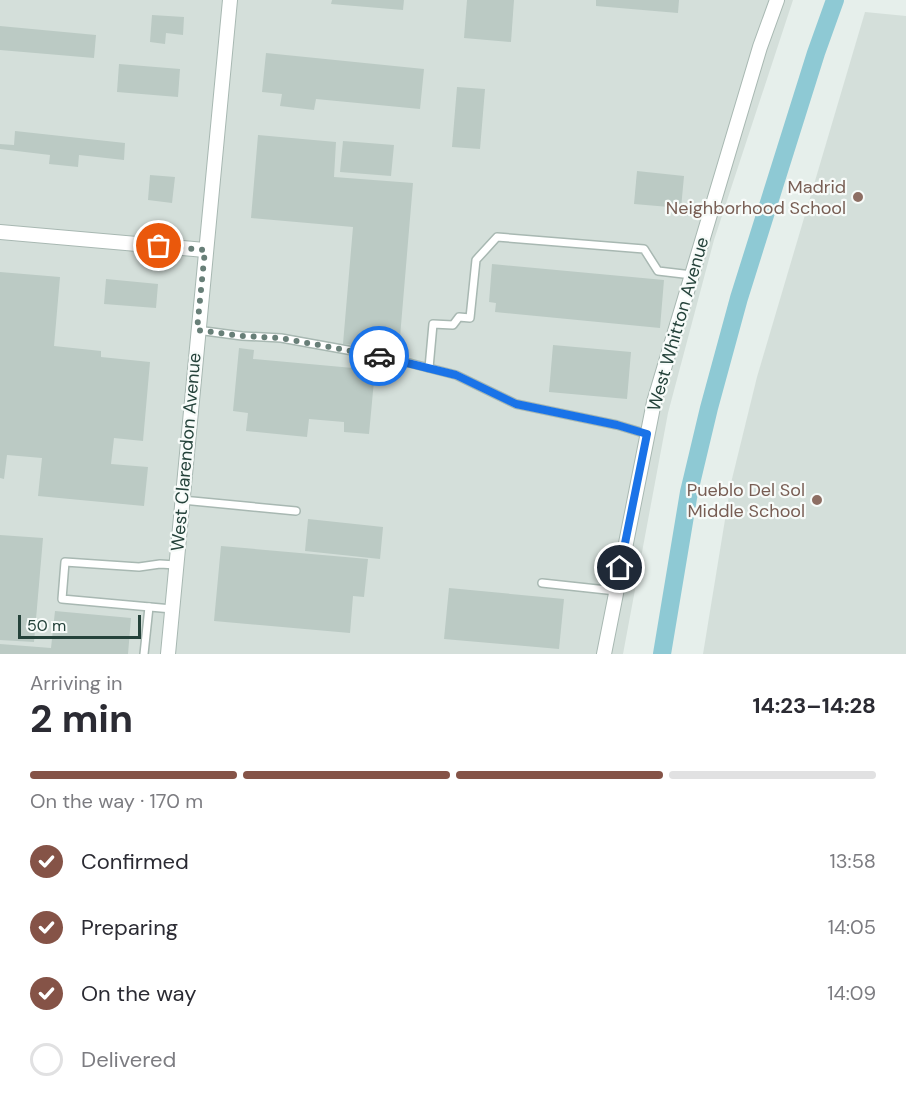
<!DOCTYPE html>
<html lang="en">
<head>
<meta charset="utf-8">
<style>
	:root { --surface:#fff; --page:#f2f2f3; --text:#2b2b33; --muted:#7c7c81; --line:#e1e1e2; --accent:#855347 }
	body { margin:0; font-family:"DM Sans",sans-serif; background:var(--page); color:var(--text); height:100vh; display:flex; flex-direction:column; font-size:22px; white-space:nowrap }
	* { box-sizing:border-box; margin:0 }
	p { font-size:20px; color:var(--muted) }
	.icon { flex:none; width:33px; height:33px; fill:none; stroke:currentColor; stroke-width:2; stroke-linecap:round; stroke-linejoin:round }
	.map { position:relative; height:654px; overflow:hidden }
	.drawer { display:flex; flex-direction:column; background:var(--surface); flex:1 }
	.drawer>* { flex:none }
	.scale { position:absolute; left:18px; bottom:15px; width:123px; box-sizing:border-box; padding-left:6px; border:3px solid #24423a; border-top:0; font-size:16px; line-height:21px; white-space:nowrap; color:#24423a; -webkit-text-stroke:4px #f7fbf9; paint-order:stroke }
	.pin { position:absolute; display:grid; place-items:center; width:51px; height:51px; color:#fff; margin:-26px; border:3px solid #fff; border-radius:50%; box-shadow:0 2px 6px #0007 }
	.courier { position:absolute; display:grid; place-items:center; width:60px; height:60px; margin:-30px; border:4px solid #1a73e8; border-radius:50%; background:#fff; color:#222; box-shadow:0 2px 8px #0007 }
	.overview em { font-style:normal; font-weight:700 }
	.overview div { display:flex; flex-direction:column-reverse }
	.overview { display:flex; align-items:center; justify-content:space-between; height:102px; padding:0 30px }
	h1 { font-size:39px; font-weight:700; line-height:45px }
	.bar { display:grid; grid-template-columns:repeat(4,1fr); gap:9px 6px; align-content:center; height:72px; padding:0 30px }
	.bar i { height:8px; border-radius:4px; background:var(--line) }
	.bar .selected { background:var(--accent) }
	.bar p { grid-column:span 4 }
	ol { padding:0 30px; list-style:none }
	li { display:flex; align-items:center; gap:18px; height:66px }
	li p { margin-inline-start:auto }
	li .icon { padding:6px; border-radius:50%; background:var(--accent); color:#fff; stroke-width:4 }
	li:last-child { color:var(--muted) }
	li i { width:33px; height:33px; border:3px solid var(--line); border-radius:50% }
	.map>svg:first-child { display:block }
</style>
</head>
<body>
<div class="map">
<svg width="906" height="654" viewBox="0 0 906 654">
	<rect width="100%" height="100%" fill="#e6efeb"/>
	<g fill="#d4dfda">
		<polygon points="0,0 793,0 714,240 668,413 623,654 0,654"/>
		<polygon points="865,12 906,16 906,654 703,654 731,483 757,377"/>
	</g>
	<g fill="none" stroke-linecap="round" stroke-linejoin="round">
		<polyline stroke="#8ec9d4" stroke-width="18" points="662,654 689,492 709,408 739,298 816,53 835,0"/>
	</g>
	<g fill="#bbcac4">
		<polygon points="332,0 404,0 403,10 331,4"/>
		<polygon points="467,0 514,0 511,42 464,38"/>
		<polygon points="596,0 679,0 678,13 596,6"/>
		<polygon points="152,15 184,17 183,35 166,33 165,44 150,42"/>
		<polygon points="0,26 96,35 94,58 0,50"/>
		<polygon points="266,53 424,69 420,109 316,99 314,110 280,106 282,94 262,92"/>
		<polygon points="119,64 180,69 178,97 117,92"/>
		<polygon points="457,87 485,89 480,149 452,147"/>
		<polygon points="15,131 125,143 124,160 79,155 78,167 49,164 50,155 0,149 0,144 14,145"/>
		<polygon points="258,135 336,142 334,177 413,183 399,349 343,344 353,227 251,218"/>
		<polygon points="343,141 394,145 391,176 340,172"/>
		<polygon points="637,171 684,176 681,208 634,204"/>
		<polygon points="150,175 175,177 172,203 148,200"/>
		<polygon points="492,264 664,280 660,328 495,312 496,303 489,302"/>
		<polygon points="0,272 60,277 54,346 101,351 101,357 150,362 143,441 114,438 111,464 148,467 144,506 38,496 42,458 7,455 4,479 0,478"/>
		<polygon points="106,279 158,284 156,308 104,304"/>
		<polygon points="553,345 631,352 627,399 549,392"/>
		<polygon points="239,348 254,350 253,359 375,370 369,434 344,432 344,422 309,419 307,437 246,431 248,413 233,411"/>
		<polygon points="308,519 383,527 380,559 305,551"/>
		<polygon points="0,535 43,538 34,642 0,640"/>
		<polygon points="221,546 368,559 364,597 353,596 350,633 214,621"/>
		<polygon points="449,588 564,599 559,649 444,639"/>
		<polygon points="55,611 131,618 128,654 0,654 0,644 51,648"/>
	</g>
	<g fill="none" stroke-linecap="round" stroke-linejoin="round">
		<defs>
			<g id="lane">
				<polyline points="197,330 242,336 281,338 386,357 456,375 516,404 617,425 647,434"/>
				<polyline points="429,368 433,324 453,325 459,317 470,318 476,260 497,237 644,249 658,271 692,275"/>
				<polyline points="182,500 296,511"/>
				<polyline points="542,583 616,591"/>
				<polyline points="172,609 62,599 65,562 139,567 160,564 176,565"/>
				<polyline points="144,654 149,607"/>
			</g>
			<g id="street">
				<polyline points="0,232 205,250"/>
				<polyline points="168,654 230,0"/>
				<polyline points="604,654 654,402 760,47 777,0"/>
			</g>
		</defs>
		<use href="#lane" stroke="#a8b8b2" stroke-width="10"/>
		<use href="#street" stroke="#a8b8b2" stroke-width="16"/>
		<use href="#lane" stroke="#fff" stroke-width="7"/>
		<use href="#street" stroke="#fff" stroke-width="14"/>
	</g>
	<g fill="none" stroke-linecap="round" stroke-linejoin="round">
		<polyline stroke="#687f78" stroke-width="6" stroke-dasharray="0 10.8" points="159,246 205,250 197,330 242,336 280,338 379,356"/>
		<polyline stroke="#1a73e8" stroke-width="8" points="379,356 456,375 516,404 617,425 647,434 620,568"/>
	</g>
	<g fill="#8d6e63" stroke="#f7fbf9" stroke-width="2">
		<circle cx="858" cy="197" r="6"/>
		<circle cx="817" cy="500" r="6"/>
	</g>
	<g text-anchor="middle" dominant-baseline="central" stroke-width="4.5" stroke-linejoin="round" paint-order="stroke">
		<g font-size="18" fill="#785e54" stroke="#f7fbf9" text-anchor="end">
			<text x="846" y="187">Madrid<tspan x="846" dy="21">Neighborhood School</tspan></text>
			<text x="805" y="490">Pueblo Del Sol<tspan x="805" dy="21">Middle School</tspan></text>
		</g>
		<g font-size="18" fill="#24423a" stroke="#f7fbf9">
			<text transform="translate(678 324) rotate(-74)">West Whitton Avenue</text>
			<text transform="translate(186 452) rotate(-85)">West Clarendon Avenue</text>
		</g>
	</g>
</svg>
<div class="scale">50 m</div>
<div class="pin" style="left:159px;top:246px;background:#ea580c"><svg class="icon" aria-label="bag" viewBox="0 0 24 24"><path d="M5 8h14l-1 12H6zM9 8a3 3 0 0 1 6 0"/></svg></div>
<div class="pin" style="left:620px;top:568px;background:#1f2937"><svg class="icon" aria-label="home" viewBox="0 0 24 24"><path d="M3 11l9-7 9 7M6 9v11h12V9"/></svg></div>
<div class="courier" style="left:379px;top:356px"><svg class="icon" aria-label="car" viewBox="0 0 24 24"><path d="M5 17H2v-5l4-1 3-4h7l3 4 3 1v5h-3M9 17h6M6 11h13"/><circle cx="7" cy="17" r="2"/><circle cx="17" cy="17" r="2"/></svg></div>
</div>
<section class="drawer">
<div class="overview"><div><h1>2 min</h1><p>Arriving in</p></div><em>14:23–14:28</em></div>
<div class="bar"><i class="selected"></i><i class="selected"></i><i class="selected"></i><i></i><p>On the way · 170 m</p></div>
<ol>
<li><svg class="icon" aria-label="check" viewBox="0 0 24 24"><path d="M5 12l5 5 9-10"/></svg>Confirmed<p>13:58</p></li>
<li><svg class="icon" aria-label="check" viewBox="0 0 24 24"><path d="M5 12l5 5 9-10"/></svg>Preparing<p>14:05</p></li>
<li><svg class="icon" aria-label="check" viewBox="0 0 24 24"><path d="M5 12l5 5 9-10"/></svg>On the way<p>14:09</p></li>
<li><i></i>Delivered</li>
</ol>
</section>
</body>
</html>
